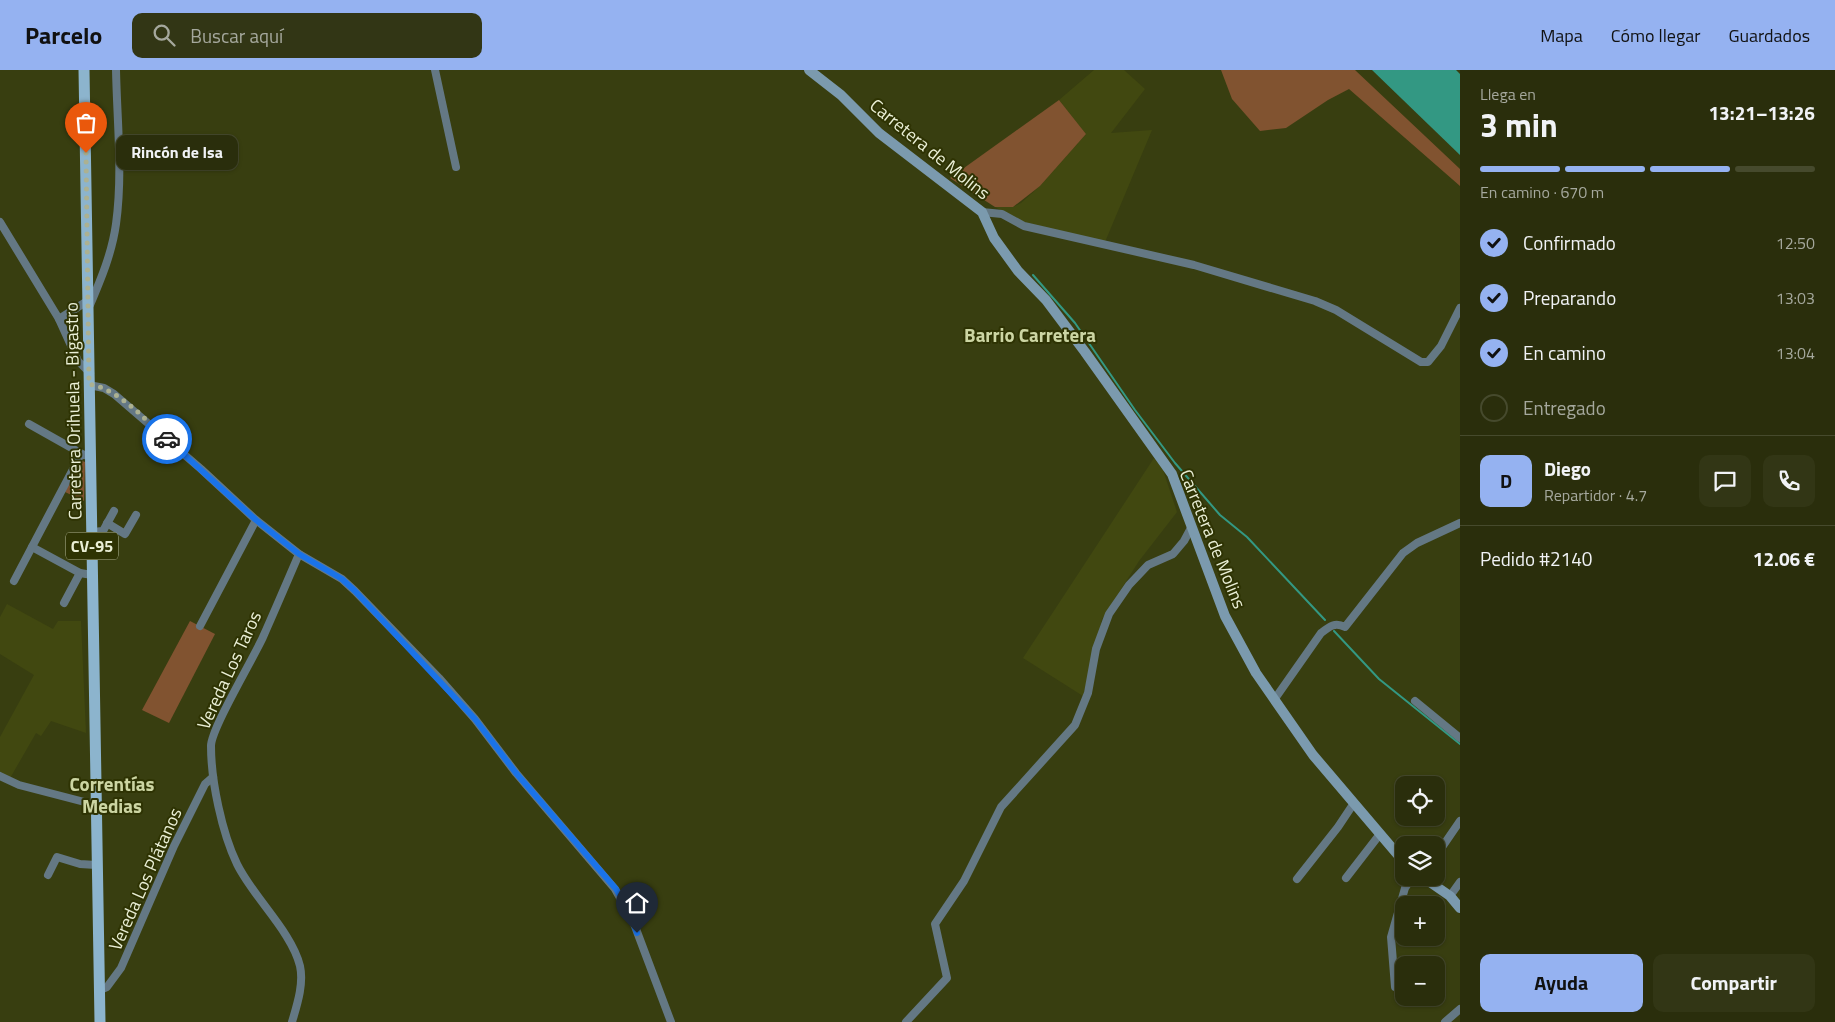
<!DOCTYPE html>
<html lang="es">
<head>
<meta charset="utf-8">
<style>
	:root { --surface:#2a2e0c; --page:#323615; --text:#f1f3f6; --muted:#a5a89d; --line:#464a2d; --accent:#95b2f1 }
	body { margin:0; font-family:"Titillium Web",sans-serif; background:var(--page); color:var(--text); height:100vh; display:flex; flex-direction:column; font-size:19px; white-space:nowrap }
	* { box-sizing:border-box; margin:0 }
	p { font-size:16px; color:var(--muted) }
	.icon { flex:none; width:28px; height:28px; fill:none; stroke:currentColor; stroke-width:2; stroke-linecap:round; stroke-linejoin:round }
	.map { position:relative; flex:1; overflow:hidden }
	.sheet { display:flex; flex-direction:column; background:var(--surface); width:375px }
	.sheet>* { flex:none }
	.tools { position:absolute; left:1395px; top:706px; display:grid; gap:10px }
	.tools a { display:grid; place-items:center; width:50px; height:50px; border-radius:10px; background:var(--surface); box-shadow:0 1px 4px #0004,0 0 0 1px var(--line); font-size:25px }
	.pin { position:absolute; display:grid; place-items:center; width:42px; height:42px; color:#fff; margin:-51px -21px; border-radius:50% 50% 50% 0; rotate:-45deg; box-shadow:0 0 5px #0007 }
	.pin .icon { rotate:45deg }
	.courier { position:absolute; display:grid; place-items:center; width:50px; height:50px; margin:-25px; border:4px solid #1a73e8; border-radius:50%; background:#fff; color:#222; box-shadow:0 1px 6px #0007 }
	.bubble { position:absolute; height:35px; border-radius:10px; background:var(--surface); box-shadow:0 1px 4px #0004,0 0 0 1px var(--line); font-size:16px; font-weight:700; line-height:35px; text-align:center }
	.summary em { font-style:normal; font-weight:700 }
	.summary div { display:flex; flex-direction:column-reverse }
	.summary { display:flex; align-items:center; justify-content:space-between; height:85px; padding:0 20px }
	h1 { font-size:32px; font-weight:700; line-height:38px }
	.bar { display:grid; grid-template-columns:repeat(4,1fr); gap:8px 5px; align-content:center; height:60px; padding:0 20px }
	.bar i { height:6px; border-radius:4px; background:var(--line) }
	.bar .active { background:var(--accent) }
	.bar p { grid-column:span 4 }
	.line { display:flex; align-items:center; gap:12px; padding:0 20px; border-top:1px solid var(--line) }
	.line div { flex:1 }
	.round { display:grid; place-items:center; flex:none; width:52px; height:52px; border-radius:10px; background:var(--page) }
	ol { padding:0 20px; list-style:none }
	li { display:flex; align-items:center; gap:15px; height:55px }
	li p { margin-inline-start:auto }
	li .icon { padding:5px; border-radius:50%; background:var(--accent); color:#111; stroke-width:4 }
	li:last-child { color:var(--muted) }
	li i { width:28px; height:28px; border:2px solid var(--line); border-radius:50% }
	.cta { display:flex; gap:10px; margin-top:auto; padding:10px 20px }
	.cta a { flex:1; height:58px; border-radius:10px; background:var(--accent); color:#111; font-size:20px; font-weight:700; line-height:58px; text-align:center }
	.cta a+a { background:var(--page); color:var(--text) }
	header { display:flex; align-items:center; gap:30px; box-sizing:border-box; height:70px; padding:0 25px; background:var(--accent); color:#111 }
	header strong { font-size:24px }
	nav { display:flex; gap:28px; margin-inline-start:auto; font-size:18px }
	.search { width:350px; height:45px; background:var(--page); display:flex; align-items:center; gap:12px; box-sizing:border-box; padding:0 18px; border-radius:10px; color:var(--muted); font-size:19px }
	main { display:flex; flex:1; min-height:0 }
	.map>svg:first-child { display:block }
</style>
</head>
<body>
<header>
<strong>Parcelo</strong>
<div class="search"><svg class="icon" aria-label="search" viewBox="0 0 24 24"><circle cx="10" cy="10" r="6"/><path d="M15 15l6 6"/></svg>Buscar aquí</div>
<nav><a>Mapa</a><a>Cómo llegar</a><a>Guardados</a></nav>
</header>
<main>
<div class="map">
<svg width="1460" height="952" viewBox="0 0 1460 952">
	<rect width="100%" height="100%" fill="#383e10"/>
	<g fill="#414810">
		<polygon points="1094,0 1124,0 1145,19 1111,63 1152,60 1105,172 1021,151 995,137 1013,137 1021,133 1040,116 1086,64 1059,30"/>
		<polygon points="1154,388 1163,400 1177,442 1139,491 1102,549 1083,626 1023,588"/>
		<polygon points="7,534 53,559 58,551 81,551 86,663 51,651 41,666 36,663 9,710 0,705 0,667 34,605 0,584 0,547"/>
	</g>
	<g fill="#815330">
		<polygon points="1221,0 1355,0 1460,99 1460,116 1349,19 1328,30 1286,58 1260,61 1232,29"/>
		<polygon points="1059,30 1086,64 1040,116 1013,137 995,137 950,108"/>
		<polygon points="80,390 85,392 84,431 65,422"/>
		<polygon points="190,551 215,564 169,653 142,640"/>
	</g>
	<polygon fill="#339883" points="1372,0 1456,0 1460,4 1460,85"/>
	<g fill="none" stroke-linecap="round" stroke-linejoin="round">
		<g stroke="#339883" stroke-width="2">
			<polyline points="1033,205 1075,253 1135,340 1175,393 1220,445 1247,467 1325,550"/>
			<polyline points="1334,561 1379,609 1460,674"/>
		</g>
		<g stroke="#647884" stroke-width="8">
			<polyline points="435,0 456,97"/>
			<polyline points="982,142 1002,144 1024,156 1194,195 1315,231 1336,240 1421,292 1428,292 1441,276 1460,238"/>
			<polyline points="0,152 59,249 78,291 90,303"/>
			<path d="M90,235C101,209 112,183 116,154C123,103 117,51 116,0"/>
			<polyline points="59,249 89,230"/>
			<polyline points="89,315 104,318 114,324 201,399 256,450 299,484 342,509 355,521 439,608 475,649 516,703 615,819 633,851 671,952"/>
			<polyline points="29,354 84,385"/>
			<polyline points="107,453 125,464 136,445"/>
			<polyline points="92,462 103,461 114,441"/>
			<polyline points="32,477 80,503 92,505"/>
			<polyline points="14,511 81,384"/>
			<polyline points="64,533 80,503"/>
			<polyline points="200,556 256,450"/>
			<path d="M1274,630L1321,563C1330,556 1335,552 1345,557L1403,483L1417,473L1460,453"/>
			<polyline points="1415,631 1460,668"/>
			<polyline points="0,706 19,715 96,735"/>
			<polyline points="1436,786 1460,751"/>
			<polyline points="48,805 57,787 80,794 96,795"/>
			<polyline points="1346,808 1380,764"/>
			<polyline points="1297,809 1338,757 1354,733"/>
			<polyline points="1450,826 1460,812"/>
			<polyline points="1395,917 1391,867 1405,818 1411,809 1418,808"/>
			<polyline points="100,920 107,917 121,898 174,776 205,714 213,707"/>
			<path d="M292,952C297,935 304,914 300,896C292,862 253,827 237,794C222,763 211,711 211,676C211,659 253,589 263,567C275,540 287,512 299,484"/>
			<polyline points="906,952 947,908 935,854 964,811 1001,737 1075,655 1088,623 1096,579 1109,544 1129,515 1148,495 1173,484 1184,471 1191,458"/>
			<polyline points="1445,952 1460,939"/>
		</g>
		<g stroke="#7b9aae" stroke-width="10">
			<polyline points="809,0 841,25 879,63 982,142 994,168 1018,201 1046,230 1085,282 1172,404 1225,546 1256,603 1313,685 1404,792"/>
			<polyline points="1424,808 1450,826 1460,838"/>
		</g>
		<polyline stroke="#8cb4cd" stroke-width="11" points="84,0 100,952"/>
	</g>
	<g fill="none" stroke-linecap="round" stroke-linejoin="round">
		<path stroke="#acb191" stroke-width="5" stroke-dasharray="0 9" d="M86,83L89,314C120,320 144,349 167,369"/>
		<polyline stroke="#1a73e8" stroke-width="6" points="167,369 256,450 299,484 342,509 355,521 475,649 516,703 616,819 627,838 637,863"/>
	</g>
	<g text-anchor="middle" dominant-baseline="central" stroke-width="4" stroke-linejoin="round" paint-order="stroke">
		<rect fill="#2e3303" stroke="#b2b797" stroke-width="1" x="66" y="462.5" width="52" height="27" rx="4"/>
		<g font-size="16" font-weight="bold" fill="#eaefd6">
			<text x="92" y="476">CV-95</text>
		</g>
		<g font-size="18" fill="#eaefd6" stroke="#2e3303">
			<text transform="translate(930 79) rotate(39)">Carretera de Molins</text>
			<text transform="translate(73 341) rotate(-91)">Carretera Orihuela - Bigastro</text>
			<text transform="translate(1213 469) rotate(68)">Carretera de Molins</text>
			<text transform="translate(229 600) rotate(-65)">Vereda Los Taros</text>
			<text transform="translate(145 809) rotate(-66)">Vereda Los Plátanos</text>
		</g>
		<g font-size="19" font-weight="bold" fill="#ccd5a3" stroke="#2e3303">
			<text x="1030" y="264">Barrio Carretera</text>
			<text x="112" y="713">Correntías<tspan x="112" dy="22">Medias</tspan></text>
		</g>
	</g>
</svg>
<div class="tools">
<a><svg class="icon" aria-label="locate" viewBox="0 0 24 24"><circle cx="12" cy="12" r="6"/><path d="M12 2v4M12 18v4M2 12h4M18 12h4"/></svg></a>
<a><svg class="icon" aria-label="layers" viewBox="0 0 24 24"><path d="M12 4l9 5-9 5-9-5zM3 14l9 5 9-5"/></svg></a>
<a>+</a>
<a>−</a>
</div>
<div class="pin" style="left:86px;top:83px;background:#ea580c"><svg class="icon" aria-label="bag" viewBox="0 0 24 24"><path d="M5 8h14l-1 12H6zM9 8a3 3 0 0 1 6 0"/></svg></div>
<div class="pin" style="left:637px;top:863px;background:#1f2937"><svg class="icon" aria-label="home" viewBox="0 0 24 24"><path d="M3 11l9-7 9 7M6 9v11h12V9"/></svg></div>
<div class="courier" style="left:167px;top:369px"><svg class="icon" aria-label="car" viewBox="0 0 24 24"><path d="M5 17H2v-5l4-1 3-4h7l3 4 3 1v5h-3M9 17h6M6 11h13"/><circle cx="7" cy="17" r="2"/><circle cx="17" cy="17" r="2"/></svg></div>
<div class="bubble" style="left:116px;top:65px;width:122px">Rincón de Isa</div>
</div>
<section class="sheet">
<div class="summary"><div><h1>3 min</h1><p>Llega en</p></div><em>13:21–13:26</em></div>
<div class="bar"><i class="active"></i><i class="active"></i><i class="active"></i><i></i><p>En camino · 670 m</p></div>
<ol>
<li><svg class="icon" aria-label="check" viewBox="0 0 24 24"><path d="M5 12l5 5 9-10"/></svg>Confirmado<p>12:50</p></li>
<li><svg class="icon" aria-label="check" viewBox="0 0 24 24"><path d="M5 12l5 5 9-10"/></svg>Preparando<p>13:03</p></li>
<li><svg class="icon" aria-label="check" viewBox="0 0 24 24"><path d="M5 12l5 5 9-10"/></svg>En camino<p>13:04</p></li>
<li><i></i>Entregado</li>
</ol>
<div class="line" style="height:90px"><b class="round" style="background:var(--accent);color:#111">D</b><div><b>Diego</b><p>Repartidor · 4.7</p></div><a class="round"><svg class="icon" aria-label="chat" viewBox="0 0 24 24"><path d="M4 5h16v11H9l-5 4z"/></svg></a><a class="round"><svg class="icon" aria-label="phone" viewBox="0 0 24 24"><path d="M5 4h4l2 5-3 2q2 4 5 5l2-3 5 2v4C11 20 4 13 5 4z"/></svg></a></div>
<div class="line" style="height:65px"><div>Pedido #2140</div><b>12.06 €</b></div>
<div class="cta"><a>Ayuda</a><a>Compartir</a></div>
</section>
</main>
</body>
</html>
